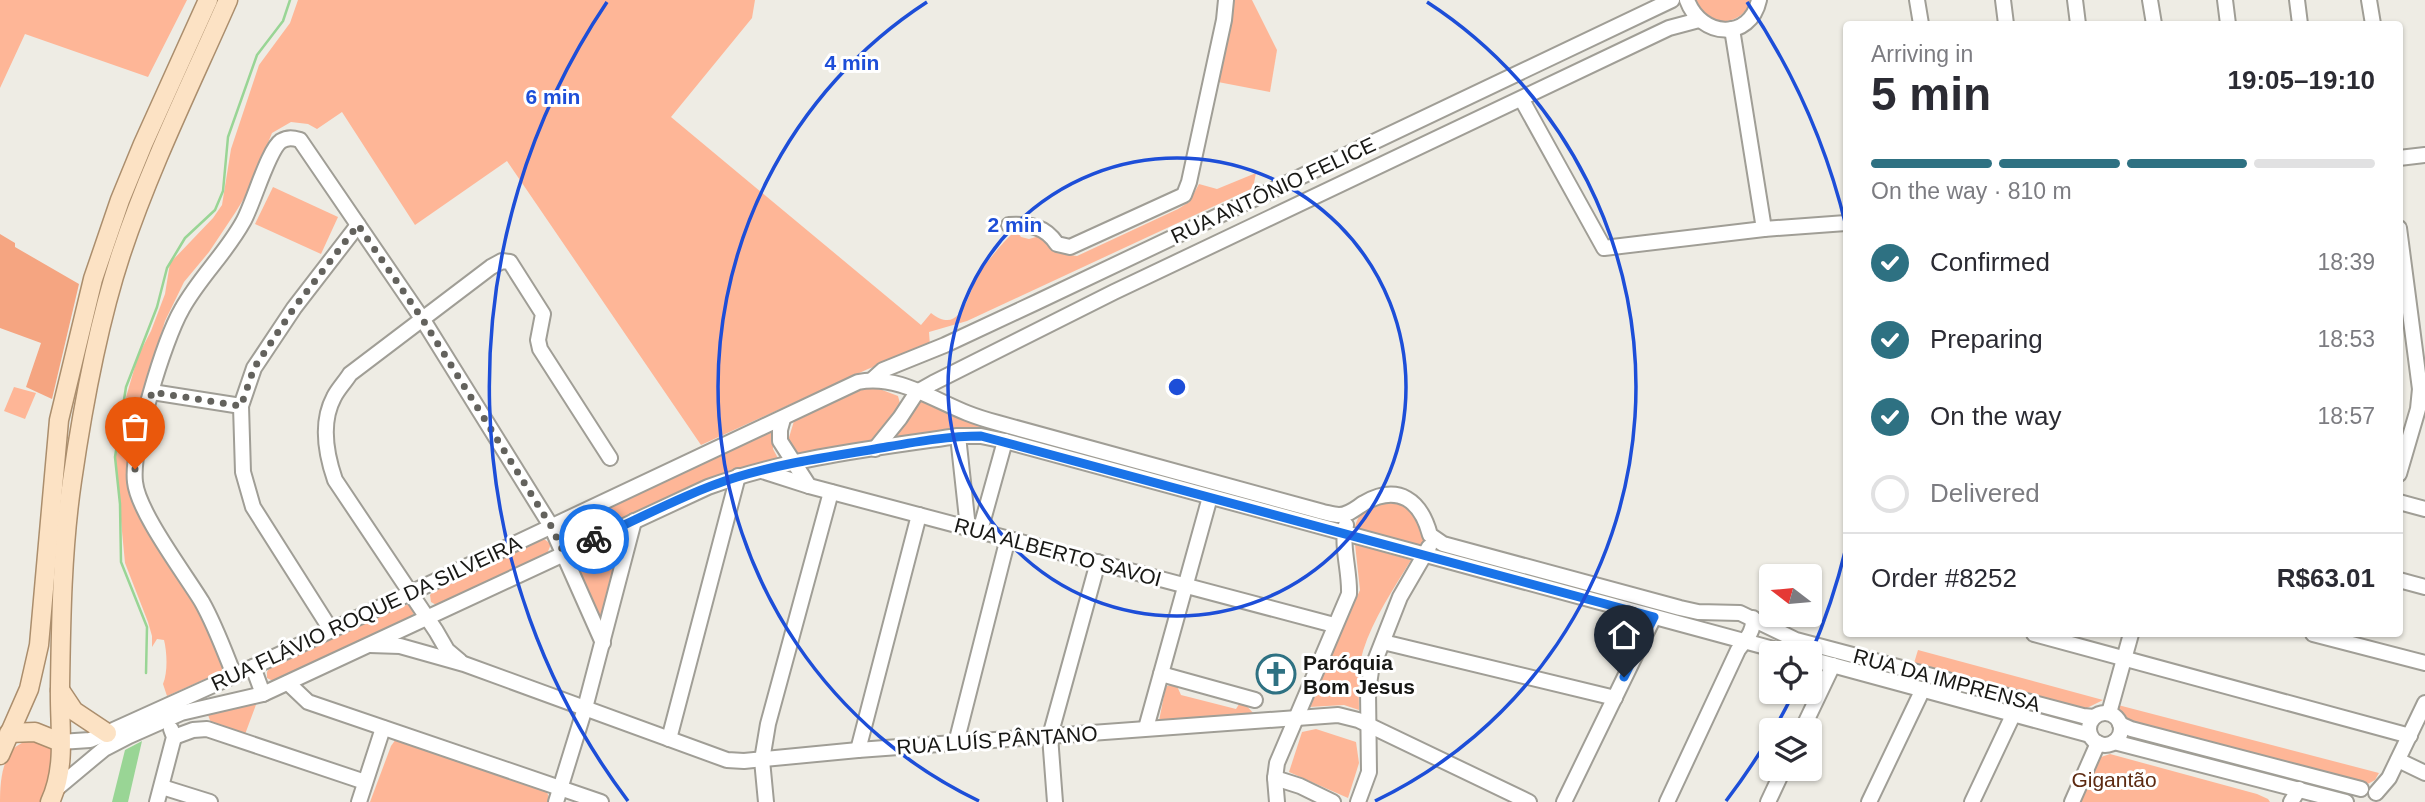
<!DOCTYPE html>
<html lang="en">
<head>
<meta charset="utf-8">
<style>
	:root { --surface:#fff; --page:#f7f7f7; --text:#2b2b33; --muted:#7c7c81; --line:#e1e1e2; --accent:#2e7182 }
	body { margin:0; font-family:Arial,sans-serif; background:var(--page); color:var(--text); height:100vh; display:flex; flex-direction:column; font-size:26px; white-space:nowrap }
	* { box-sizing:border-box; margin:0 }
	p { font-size:23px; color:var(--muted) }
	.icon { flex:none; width:38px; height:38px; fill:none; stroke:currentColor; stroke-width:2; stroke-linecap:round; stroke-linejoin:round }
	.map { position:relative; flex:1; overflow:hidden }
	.side { position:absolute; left:1843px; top:21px; width:560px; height:616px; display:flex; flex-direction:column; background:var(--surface); border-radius:7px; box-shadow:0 2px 5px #0004 }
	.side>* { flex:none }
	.needle { width:46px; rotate:286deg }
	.tools { position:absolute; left:1759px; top:564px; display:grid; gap:14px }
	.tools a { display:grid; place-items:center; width:63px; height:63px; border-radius:7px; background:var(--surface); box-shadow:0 2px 5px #0004; font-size:35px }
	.pin { position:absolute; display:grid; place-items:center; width:60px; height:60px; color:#fff; margin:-72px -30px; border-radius:50% 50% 50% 0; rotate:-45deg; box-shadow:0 0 7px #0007 }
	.pin .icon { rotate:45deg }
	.courier { position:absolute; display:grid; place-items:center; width:70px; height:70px; margin:-35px; border:5px solid #1a73e8; border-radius:50%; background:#fff; color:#222; box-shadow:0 2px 9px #0007 }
	.overview em { font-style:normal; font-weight:800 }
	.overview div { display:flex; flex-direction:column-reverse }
	.overview { display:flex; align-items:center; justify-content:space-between; height:119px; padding:0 28px }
	h1 { font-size:46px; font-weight:800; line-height:52px }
	.bar { display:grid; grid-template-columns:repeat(4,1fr); gap:10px 7px; align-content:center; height:84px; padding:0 28px }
	.bar i { height:9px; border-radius:5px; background:var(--line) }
	.bar .selected { background:var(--accent) }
	.bar p { grid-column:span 4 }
	.line { display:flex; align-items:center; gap:18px; padding:0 28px; border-top:2px solid var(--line) }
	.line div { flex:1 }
	ol { padding:0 28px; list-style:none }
	li { display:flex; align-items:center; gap:21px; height:77px }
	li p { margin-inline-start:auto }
	li .icon { padding:7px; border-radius:50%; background:var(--accent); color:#fff; stroke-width:4 }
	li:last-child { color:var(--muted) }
	li i { width:38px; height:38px; border:4px solid var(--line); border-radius:50% }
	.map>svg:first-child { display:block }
</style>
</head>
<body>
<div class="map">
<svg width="2425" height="802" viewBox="0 0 2425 802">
	<rect width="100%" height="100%" fill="#eeece4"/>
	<g fill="#feb697">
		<polygon points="0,0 187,0 148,77 25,34 0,88"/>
		<path d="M298,0H755L752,18L671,117L921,325L931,313C963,338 968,290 980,272C990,258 1003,242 1016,230L1021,237L1029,239L1043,235L1057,253L1077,256L1178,209L1189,202L1199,184L1217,189L1256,173L1253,188L967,321L929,332L930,346L868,369L701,445L507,161L415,225L342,112L317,129L308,124L291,122L272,133L248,192L235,213L209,252L184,282L165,321L135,421L128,459L131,485L212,628L224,668L221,672L167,696L163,684C168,672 167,652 164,640L157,639L152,647V636L148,622L125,563L115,457L122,411L138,356L151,331L165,294L170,263L213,218L222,205L231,149L259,65L290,23Z"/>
		<polygon points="1232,0 1252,0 1277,50 1270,92 1218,82"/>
		<path d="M1695,0H1752C1741,28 1705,29 1695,0Z"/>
		<polygon points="273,187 338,217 321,254 255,224"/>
		<polygon points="14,387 36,393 25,419 4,411"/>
		<polygon points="877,388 898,396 901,407 875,444 793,454 787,444 794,421 856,390"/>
		<polygon points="924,401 952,415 999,429 1336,521 1334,524 978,430 890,439 911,416 919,402"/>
		<polygon points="773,430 773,449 780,462 575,542 571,530 574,525 604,509"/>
		<path d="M1397,501L1415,510L1425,537L1422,550L1354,530C1360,505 1374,503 1397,501Z"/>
		<polygon points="627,530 602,627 572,557"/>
		<polygon points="544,539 551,544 547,554 438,606 431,602 430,595 436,589"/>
		<path d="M1355,544L1411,560C1394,588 1373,619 1363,651C1357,670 1359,691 1359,710L1344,705L1309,707L1360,590Z"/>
		<polygon points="409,604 415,611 410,619 277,683 267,678 267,672 271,665 333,635"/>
		<polygon points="1918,650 2103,700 2085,709 1914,663"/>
		<polygon points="1176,684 1181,695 1236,709 1241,701 1243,702 1255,715 1159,721 1165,690 1167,686"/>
		<path d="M257,702L244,737C228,733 211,731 208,714Z"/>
		<polygon points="2115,704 2118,705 2379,773 2375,780 2364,786 2288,762 2125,721"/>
		<polygon points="1316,729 1356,742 1359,763 1348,798 1289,772 1302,732"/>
		<polygon points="396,739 545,786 549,798 547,802 370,802 391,746"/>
		<path d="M34,740C47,743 52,747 58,759L44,797L41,802H0C0,777 3,742 34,740Z"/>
		<polygon points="2110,754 2257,794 2268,799 2270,802 2078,802 2101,757"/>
	</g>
	<polygon fill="#f5a581" points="0,234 15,243 15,247 79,284 52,399 26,387 41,343 0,328"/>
	<polygon fill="#99d595" points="142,741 128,802 112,802 125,750"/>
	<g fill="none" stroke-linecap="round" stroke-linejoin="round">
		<polyline stroke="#99d595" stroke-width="2.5" points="146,673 147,627 121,562 120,504 115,457 126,387 157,307 167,268 185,238 215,210 223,191 228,137 257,55 283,21 290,0"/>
		<defs>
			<g id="minor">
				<path d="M1687,0C1701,38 1750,41 1759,0"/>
				<polyline points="1917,0 1921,24"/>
				<polyline points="2003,0 2006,24"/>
				<polyline points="2075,0 2078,24"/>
				<polyline points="2150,0 2154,24"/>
				<polyline points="2225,0 2228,24"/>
				<polyline points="2297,0 2300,24"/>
				<polyline points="2369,0 2373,24"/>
				<polyline points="1732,29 1764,229"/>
				<polyline points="1522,100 1604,248 1764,229 1846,223"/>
				<polyline points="2399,158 2425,155"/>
				<path d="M1009,225C1030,224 1045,226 1057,244L1070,247L1184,195L1189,182L1224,20L1226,0"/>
				<polyline points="2399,228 2420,389 2418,409 2399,474"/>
				<polyline points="873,379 883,370 945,345 1037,302 1672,0"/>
				<polyline points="152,392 241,406"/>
				<polyline points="783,419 780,430 780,441 809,486 1334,625"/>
				<polyline points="958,436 968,528"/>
				<polyline points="875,449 900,418 917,392 933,383 1114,292 1669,28 1699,20"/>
				<polyline points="762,471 809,486"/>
				<polyline points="2399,502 2425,509"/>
				<polyline points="980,531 1005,441"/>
				<polyline points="2399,580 2425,587"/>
				<polyline points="331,630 253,507 243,472 241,406 254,368 294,308 358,225"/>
				<polyline points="2034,634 2410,736"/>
				<polyline points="2313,634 2425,663"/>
				<polyline points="1383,642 1615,698"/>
				<polyline points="370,645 400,646 464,664 727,760 744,761 858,750 1338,715 1358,720 1529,802"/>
				<polyline points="1810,659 2090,735"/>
				<path d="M460,661L447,650L436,631L335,480C326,454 320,423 334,397C338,389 345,382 350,374L491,267L502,261L510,262L543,314L538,340L540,349L610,458"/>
				<polyline points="253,667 263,694"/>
				<polyline points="1161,674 1255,700"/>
				<path d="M234,675C224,650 215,625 202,602C185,574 138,512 135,482C131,448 164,340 182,309C199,278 226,253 243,222C253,205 268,150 281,141C288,137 293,138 300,140L423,320L551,526L603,643"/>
				<polyline points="288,683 308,702 601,802"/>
				<polyline points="2109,713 2131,634"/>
				<circle cx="2105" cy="729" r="16"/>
				<polyline points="2120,724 2131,729 2361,789"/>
				<polyline points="1146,728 1210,497"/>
				<polyline points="1802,730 1833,665"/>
				<polyline points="174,737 193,730 207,729 365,782"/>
				<polyline points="669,739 738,476"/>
				<path d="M60,742L90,740L107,733L253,667L858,382C896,374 932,399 967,413C977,417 987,420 998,423L1323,512C1328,513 1334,515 1339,515C1349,515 1356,508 1364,503C1399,483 1421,501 1430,535L1443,544L1680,608L1698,612L1740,613L1796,640L2083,716L2094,717"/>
				<polyline points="2114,742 2346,802"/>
				<polyline points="956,743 1008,538"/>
				<polyline points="858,750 919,515"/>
				<polyline points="2398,760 2425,773"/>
				<polyline points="1275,778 1300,786 1333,802"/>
				<polyline points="162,787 210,802"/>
				<path d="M56,789L104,749L129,736L181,713L263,694L708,487C787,458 874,448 958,436H981L1005,441L1788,653"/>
				<polyline points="2376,793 2389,778 2425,703"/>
				<polyline points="157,802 174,737 171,729"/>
				<polyline points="359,802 383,728"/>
				<polyline points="556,802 585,708 634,521"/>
				<polyline points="766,802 762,760 768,724 831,492"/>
				<polyline points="1055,802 1050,736 1098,562"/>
				<path d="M1277,802L1275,778L1277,763L1349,594C1350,571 1341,547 1346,525"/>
				<polyline points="1358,802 1369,772 1368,691 1371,671 1400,597 1429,547"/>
				<polyline points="1564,802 1654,617"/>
				<path d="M1667,802L1738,650C1746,639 1754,632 1753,618"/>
				<polyline points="1768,802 1784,768"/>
				<polyline points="1869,802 1923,689"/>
				<polyline points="1972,802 2014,713"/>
				<polyline points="2072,802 2098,743"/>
				<polyline points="2291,802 2299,789"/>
			</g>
			<g id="major">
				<polyline points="60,690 74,711 107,733"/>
				<polyline points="9,733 35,732 60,742"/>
				<polyline points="0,755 29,689 39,645 59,420 93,279 120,200 143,144 208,0"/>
				<path d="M50,802C67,766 59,726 60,687C61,619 62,549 72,481C83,405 97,327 121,254C150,167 191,84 228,0"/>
			</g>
		</defs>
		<use href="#minor" stroke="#a09e96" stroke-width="18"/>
		<use href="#major" stroke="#ab8e6d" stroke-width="21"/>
		<use href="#minor" stroke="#fff" stroke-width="14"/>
		<use href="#major" stroke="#fce2c4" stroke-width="18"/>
	</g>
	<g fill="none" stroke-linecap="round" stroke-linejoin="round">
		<polyline stroke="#63625d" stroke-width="7" stroke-dasharray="0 12.6" points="135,469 136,454 152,392 241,406 254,368 294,308 358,225 423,320 551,526 564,553 594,539"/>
		<path stroke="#1a73e8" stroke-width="9" d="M594,539C641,518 688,492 737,477C782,463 829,457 875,449C910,443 945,436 981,436L1654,617L1624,677"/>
	</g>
	<g fill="none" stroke="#1d4ed8" stroke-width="3.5">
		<circle cx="1177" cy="387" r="229"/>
		<path d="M979 801A459 459 0 0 1 927 2M1427 2A459 459 0 0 1 1375 801"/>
		<path d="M1846 548A688 688 0 0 1 1810 656M1793 694A688 688 0 0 1 1776 726M1770 736A688 688 0 0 1 1726 801M628 801A688 688 0 0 1 607 2M1747 2A688 688 0 0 1 1846 226"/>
	</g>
	<defs>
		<symbol id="church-ring" viewBox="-11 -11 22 22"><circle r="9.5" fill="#fff" stroke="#2e7182" stroke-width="1.5"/><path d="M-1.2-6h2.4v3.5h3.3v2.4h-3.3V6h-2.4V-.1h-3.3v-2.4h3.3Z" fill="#2e7182"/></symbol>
	</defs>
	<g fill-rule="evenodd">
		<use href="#church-ring" x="1254" y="652" width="44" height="44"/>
	</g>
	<g text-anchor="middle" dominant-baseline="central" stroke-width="6" stroke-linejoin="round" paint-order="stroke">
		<g font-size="21" fill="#181815" stroke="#fff">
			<text transform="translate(1273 190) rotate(-25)">RUA ANTÔNIO FELICE</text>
			<text transform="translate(1058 552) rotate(15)">RUA ALBERTO SAVOI</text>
			<text transform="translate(366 613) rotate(-25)">RUA FLÁVIO ROQUE DA SILVEIRA</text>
			<text transform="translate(1947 680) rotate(15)">RUA DA IMPRENSA</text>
			<text transform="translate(997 740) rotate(-4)">RUA LUÍS PÂNTANO</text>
		</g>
		<g font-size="21" font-weight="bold" fill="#181815" stroke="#fff" text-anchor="start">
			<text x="1303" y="662">Paróquia<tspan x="1303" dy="24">Bom Jesus</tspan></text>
		</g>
		<g font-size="21" fill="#5d2a11" stroke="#fff">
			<text x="2114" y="779">Gigantão</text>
		</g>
	</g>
	<circle cx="1177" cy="387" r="10" fill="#1d4ed8" stroke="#fff" stroke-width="3.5"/>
	<g font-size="21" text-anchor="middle" font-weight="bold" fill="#1d4ed8" stroke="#fff" stroke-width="6" stroke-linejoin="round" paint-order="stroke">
		<text x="852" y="70">4 min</text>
		<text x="553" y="104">6 min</text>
		<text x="1015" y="232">2 min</text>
	</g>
</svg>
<div class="tools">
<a><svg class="needle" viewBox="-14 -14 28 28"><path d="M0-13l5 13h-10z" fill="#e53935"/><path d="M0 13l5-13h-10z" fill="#7c7c81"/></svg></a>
<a><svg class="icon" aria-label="locate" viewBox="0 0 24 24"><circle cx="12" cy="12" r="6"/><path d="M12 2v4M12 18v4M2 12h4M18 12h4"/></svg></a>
<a><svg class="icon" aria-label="layers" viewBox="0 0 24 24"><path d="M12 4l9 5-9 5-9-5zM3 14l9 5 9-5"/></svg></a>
</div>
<div class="pin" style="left:135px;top:469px;background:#ea580c"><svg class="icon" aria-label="bag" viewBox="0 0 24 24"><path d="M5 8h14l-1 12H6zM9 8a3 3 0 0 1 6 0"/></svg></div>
<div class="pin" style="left:1624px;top:677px;background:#1f2937"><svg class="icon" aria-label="home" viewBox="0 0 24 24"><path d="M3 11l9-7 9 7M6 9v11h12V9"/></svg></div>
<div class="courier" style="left:594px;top:539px"><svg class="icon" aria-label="bike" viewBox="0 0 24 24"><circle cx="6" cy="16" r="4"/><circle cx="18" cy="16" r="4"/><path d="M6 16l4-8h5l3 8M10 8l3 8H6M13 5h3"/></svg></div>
<section class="side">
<div class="overview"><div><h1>5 min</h1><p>Arriving in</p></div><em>19:05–19:10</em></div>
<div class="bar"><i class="selected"></i><i class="selected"></i><i class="selected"></i><i></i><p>On the way · 810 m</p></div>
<ol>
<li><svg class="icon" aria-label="check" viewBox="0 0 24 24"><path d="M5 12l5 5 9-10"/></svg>Confirmed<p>18:39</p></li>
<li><svg class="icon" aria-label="check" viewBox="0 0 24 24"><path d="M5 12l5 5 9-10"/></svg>Preparing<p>18:53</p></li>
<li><svg class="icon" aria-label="check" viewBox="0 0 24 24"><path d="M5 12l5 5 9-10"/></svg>On the way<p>18:57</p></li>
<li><i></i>Delivered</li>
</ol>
<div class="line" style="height:91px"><div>Order #8252</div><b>R$63.01</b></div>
</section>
</div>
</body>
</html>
